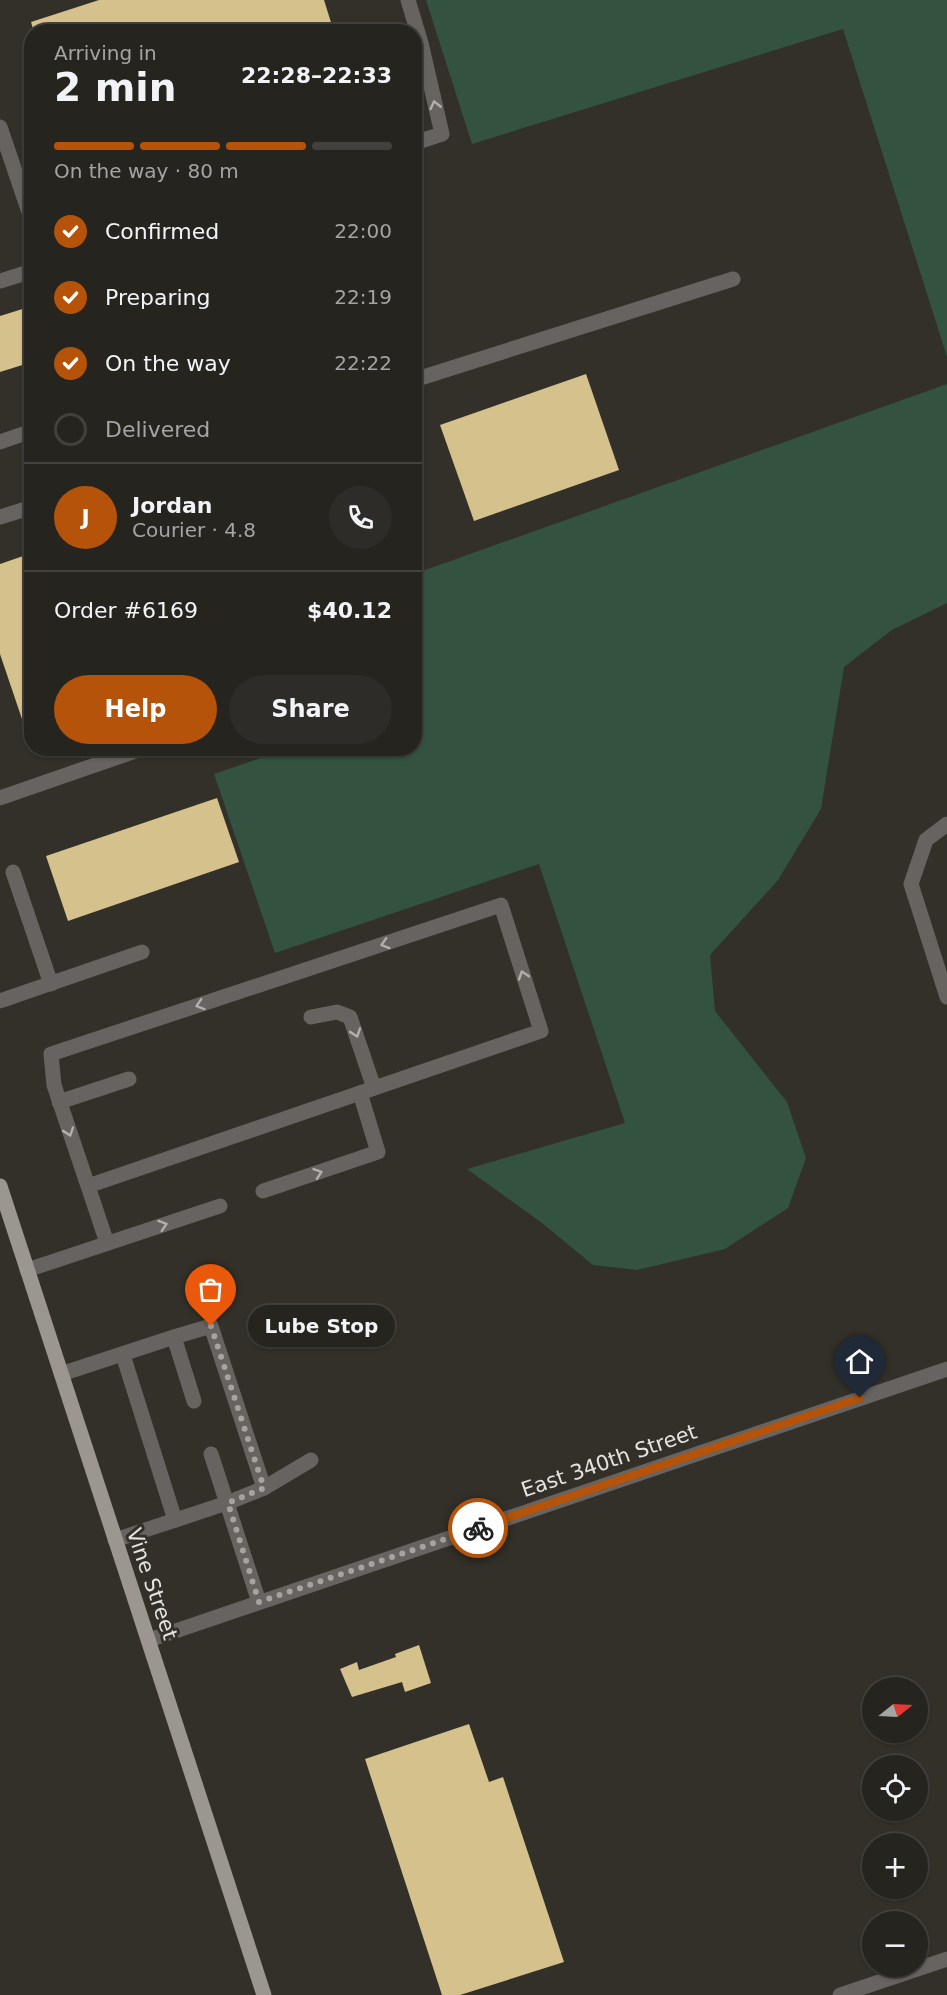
<!DOCTYPE html>
<html lang="en">
<head>
<meta charset="utf-8">
<style>
	:root { --surface:#26241f; --page:#2e2c28; --text:#f1f3f6; --muted:#a4a4a4; --line:#42413d; --accent:#b45309 }
	body { margin:0; font-family:"DejaVu Sans",sans-serif; background:var(--page); color:var(--text); height:100vh; display:flex; flex-direction:column; font-size:22px; white-space:nowrap }
	* { box-sizing:border-box; margin:0 }
	p { font-size:20px; color:var(--muted) }
	.icon { flex:none; width:33px; height:33px; fill:none; stroke:currentColor; stroke-width:2; stroke-linecap:round; stroke-linejoin:round }
	.map { position:relative; flex:1; overflow:hidden }
	.side { position:absolute; left:24px; top:24px; width:398px; height:732px; display:flex; flex-direction:column; background:var(--surface); border-radius:24px; box-shadow:0 2px 4px #0004,0 0 0 2px var(--line) }
	.side>* { flex:none }
	.needle { width:39px; rotate:72deg }
	.tools { position:absolute; left:862px; top:1677px; display:grid; gap:12px }
	.tools a { display:grid; place-items:center; width:66px; height:66px; border-radius:50%; background:var(--surface); box-shadow:0 2px 4px #0004,0 0 0 2px var(--line); font-size:30px }
	.pin { position:absolute; display:grid; place-items:center; width:51px; height:51px; color:#fff; margin:-62px -26px; border-radius:50% 50% 50% 0; rotate:-45deg; box-shadow:0 0 6px #0007 }
	.pin .icon { rotate:45deg }
	.courier { position:absolute; display:grid; place-items:center; width:60px; height:60px; margin:-30px; border:4px solid #b45309; border-radius:50%; background:#fff; color:#222; box-shadow:0 2px 8px #0007 }
	.bubble { position:absolute; height:42px; border-radius:21px; background:var(--surface); box-shadow:0 2px 4px #0004,0 0 0 2px var(--line); font-size:20px; font-weight:600; line-height:42px; text-align:center }
	.headline em { font-style:normal; font-weight:600 }
	.headline div { display:flex; flex-direction:column-reverse }
	.headline { display:flex; align-items:center; justify-content:space-between; height:102px; padding:0 30px }
	h1 { font-size:39px; font-weight:600; line-height:45px }
	.bar { display:grid; grid-template-columns:repeat(4,1fr); gap:9px 6px; align-content:center; height:72px; padding:0 30px }
	.bar i { height:8px; border-radius:4px; background:var(--line) }
	.bar .current { background:var(--accent) }
	.bar p { grid-column:span 4 }
	.line { display:flex; align-items:center; gap:15px; padding:0 30px; border-top:2px solid var(--line) }
	.line div { flex:1 }
	.round { display:grid; place-items:center; flex:none; width:63px; height:63px; border-radius:32px; background:var(--page) }
	ol { padding:0 30px; list-style:none }
	li { display:flex; align-items:center; gap:18px; height:66px }
	li p { margin-inline-start:auto }
	li .icon { padding:6px; border-radius:50%; background:var(--accent); color:#fff; stroke-width:4 }
	li:last-child { color:var(--muted) }
	li i { width:33px; height:33px; border:3px solid var(--line); border-radius:50% }
	.button { display:flex; gap:12px; margin-top:auto; padding:12px 30px }
	.button a { flex:1; height:69px; border-radius:36px; background:var(--accent); color:#fff; font-size:24px; font-weight:600; line-height:69px; text-align:center }
	.button a+a { background:var(--page); color:var(--text) }
	.map>svg:first-child { display:block }
</style>
</head>
<body>
<div class="map">
<svg width="947" height="1995" viewBox="0 0 947 1995">
	<rect width="100%" height="100%" fill="#323029"/>
	<g fill="#335240">
		<polygon points="426,0 947,0 947,357 843,29 472,144"/>
		<polygon points="947,384 947,603 892,630 844,667 821,809 778,880 710,955 715,1011 787,1102 806,1158 788,1208 725,1249 637,1270 593,1265 542,1223 467,1169 625,1123 539,864 275,953 214,774 287,749 414,748 414,574"/>
	</g>
	<g fill="#d5c18c">
		<polygon points="99,0 324,0 334,32 34,32 31,22"/>
		<polygon points="32,306 32,362 0,372 0,316"/>
		<polygon points="586,374 619,470 474,521 440,425"/>
		<polygon points="32,553 32,722 24,725 0,654 0,564"/>
		<polygon points="217,798 239,862 68,921 46,856"/>
		<polygon points="419,1645 431,1683 405,1692 402,1682 352,1697 340,1669 357,1662 359,1670 396,1657 395,1654"/>
		<polygon points="469,1724 489,1782 503,1777 564,1962 460,1995 442,1995 365,1759"/>
	</g>
	<g fill="none" stroke-linecap="round" stroke-linejoin="round">
		<g stroke="#666360" stroke-width="15">
			<polyline points="408,0 421,43 442,134 414,143"/>
			<polyline points="0,127 32,221"/>
			<polyline points="0,281 32,271"/>
			<polyline points="414,380 733,279"/>
			<polyline points="0,442 32,431"/>
			<polyline points="0,517 32,507"/>
			<polyline points="0,798 144,748"/>
			<polyline points="13,872 51,984"/>
			<polyline points="0,1001 142,952"/>
			<polyline points="311,1017 337,1012 350,1017 374,1088"/>
			<polyline points="59,1102 129,1079"/>
			<polyline points="88,1186 54,1085 51,1054 501,905 541,1031 88,1186 107,1243"/>
			<polyline points="263,1191 378,1152 360,1093"/>
			<polyline points="27,1270 220,1206"/>
			<polyline points="174,1337 211,1326 264,1488"/>
			<polyline points="123,1355 175,1520"/>
			<polyline points="61,1374 174,1337 194,1401"/>
			<polyline points="211,1454 259,1602"/>
			<polyline points="115,1540 227,1503 264,1488 311,1460"/>
		</g>
		<g stroke="#666360" stroke-width="15">
			<polyline points="947,824 926,840 911,884 947,997"/>
			<polyline points="149,1640 947,1369"/>
			<polyline points="840,1995 947,1959"/>
		</g>
		<polyline stroke="#9b9690" stroke-width="15" points="0,1186 264,1995"/>
	</g>
	<defs><path id="oneway-chevron" d="M-2-3.5L2.5 0L-2 3.5" fill="none" stroke-width="1.6" stroke-linecap="round" stroke-linejoin="round" transform="scale(1.5)"/></defs>
	<g stroke="#b2b0ac">
		<use href="#oneway-chevron" transform="translate(435 105) rotate(-103)"/>
		<use href="#oneway-chevron" transform="translate(385 944) rotate(162)"/>
		<use href="#oneway-chevron" transform="translate(523 975) rotate(-108)"/>
		<use href="#oneway-chevron" transform="translate(200 1005) rotate(162)"/>
		<use href="#oneway-chevron" transform="translate(356 1033) rotate(71)"/>
		<use href="#oneway-chevron" transform="translate(69 1132) rotate(71)"/>
		<use href="#oneway-chevron" transform="translate(318 1173) rotate(-19)"/>
		<use href="#oneway-chevron" transform="translate(163 1225) rotate(-18)"/>
	</g>
	<g fill="none" stroke-linecap="round" stroke-linejoin="round">
		<polyline stroke="#a6a49f" stroke-width="6" stroke-dasharray="0 10.8" points="211,1326 264,1488 228,1503 259,1602 478,1528"/>
		<polyline stroke="#b45309" stroke-width="8" points="478,1528 860,1398"/>
	</g>
	<g text-anchor="middle" dominant-baseline="central" stroke-width="6" stroke-linejoin="round" paint-order="stroke">
		<g font-size="21" fill="#e5e3df" stroke="#323029">
			<text transform="translate(609 1461) rotate(-19)">East 340th Street</text>
			<text transform="translate(152 1584) rotate(71)">Vine Street</text>
		</g>
	</g>
</svg>
<div class="tools">
<a><svg class="needle" viewBox="-14 -14 28 28"><path d="M0-13l5 13h-10z" fill="#e53935"/><path d="M0 13l5-13h-10z" fill="#a4a4a4"/></svg></a>
<a><svg class="icon" aria-label="locate" viewBox="0 0 24 24"><circle cx="12" cy="12" r="6"/><path d="M12 2v4M12 18v4M2 12h4M18 12h4"/></svg></a>
<a>+</a>
<a>−</a>
</div>
<div class="pin" style="left:211px;top:1326px;background:#ea580c"><svg class="icon" aria-label="bag" viewBox="0 0 24 24"><path d="M5 8h14l-1 12H6zM9 8a3 3 0 0 1 6 0"/></svg></div>
<div class="pin" style="left:860px;top:1398px;background:#1f2937"><svg class="icon" aria-label="home" viewBox="0 0 24 24"><path d="M3 11l9-7 9 7M6 9v11h12V9"/></svg></div>
<div class="courier" style="left:478px;top:1528px"><svg class="icon" aria-label="bike" viewBox="0 0 24 24"><circle cx="6" cy="16" r="4"/><circle cx="18" cy="16" r="4"/><path d="M6 16l4-8h5l3 8M10 8l3 8H6M13 5h3"/></svg></div>
<div class="bubble" style="left:248px;top:1305px;width:147px">Lube Stop</div>
<section class="side">
<div class="headline"><div><h1>2 min</h1><p>Arriving in</p></div><em>22:28–22:33</em></div>
<div class="bar"><i class="current"></i><i class="current"></i><i class="current"></i><i></i><p>On the way · 80 m</p></div>
<ol>
<li><svg class="icon" aria-label="check" viewBox="0 0 24 24"><path d="M5 12l5 5 9-10"/></svg>Confirmed<p>22:00</p></li>
<li><svg class="icon" aria-label="check" viewBox="0 0 24 24"><path d="M5 12l5 5 9-10"/></svg>Preparing<p>22:19</p></li>
<li><svg class="icon" aria-label="check" viewBox="0 0 24 24"><path d="M5 12l5 5 9-10"/></svg>On the way<p>22:22</p></li>
<li><i></i>Delivered</li>
</ol>
<div class="line" style="height:108px"><b class="round" style="background:var(--accent);color:#fff">J</b><div><b>Jordan</b><p>Courier · 4.8</p></div><a class="round"><svg class="icon" aria-label="phone" viewBox="0 0 24 24"><path d="M5 4h4l2 5-3 2q2 4 5 5l2-3 5 2v4C11 20 4 13 5 4z"/></svg></a></div>
<div class="line" style="height:78px"><div>Order #6169</div><b>$40.12</b></div>
<div class="button"><a>Help</a><a>Share</a></div>
</section>
</div>
</body>
</html>
